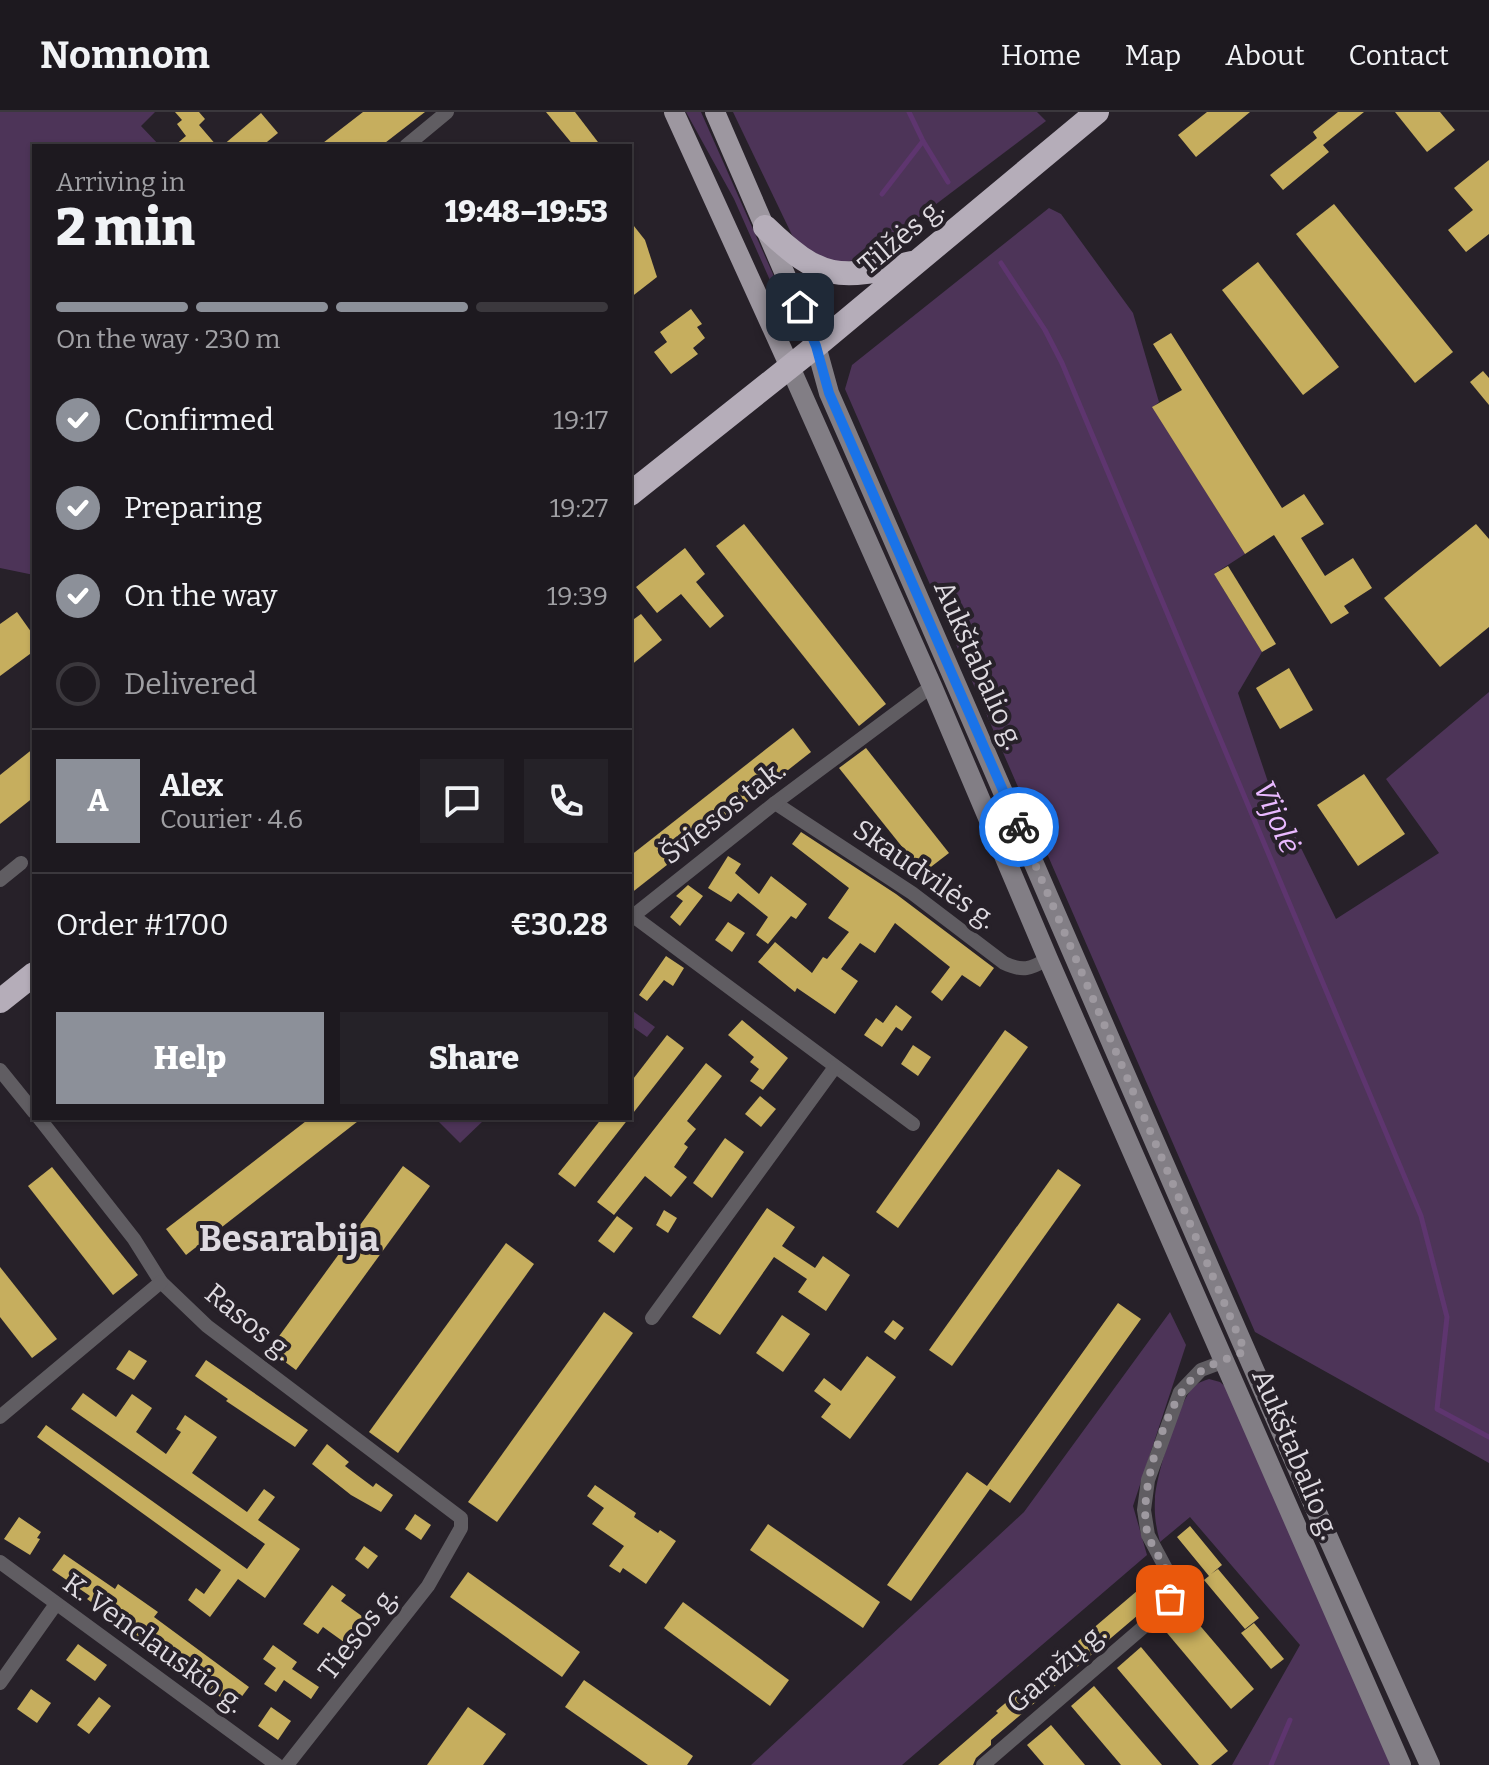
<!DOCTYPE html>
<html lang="en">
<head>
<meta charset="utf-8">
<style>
	:root { --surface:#1d191f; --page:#252228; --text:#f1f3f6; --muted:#a0a0a4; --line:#3b383d; --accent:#8c9099 }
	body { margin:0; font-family:Bitter,serif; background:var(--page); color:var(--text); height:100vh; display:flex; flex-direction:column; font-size:30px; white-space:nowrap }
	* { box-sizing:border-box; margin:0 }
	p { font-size:26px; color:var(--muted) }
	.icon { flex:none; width:44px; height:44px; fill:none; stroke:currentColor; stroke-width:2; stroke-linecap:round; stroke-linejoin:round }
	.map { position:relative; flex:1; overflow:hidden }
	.sheet { position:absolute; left:32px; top:32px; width:600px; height:976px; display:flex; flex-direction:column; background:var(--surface); border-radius:0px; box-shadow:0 2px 6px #0004,0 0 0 2px var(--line) }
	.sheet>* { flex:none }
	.pin { position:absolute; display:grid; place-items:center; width:68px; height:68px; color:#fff; margin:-34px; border-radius:16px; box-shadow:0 4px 12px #0006 }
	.courier { position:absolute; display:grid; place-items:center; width:80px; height:80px; margin:-40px; border:6px solid #1a73e8; border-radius:50%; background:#fff; color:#222; box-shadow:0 2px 10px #0007 }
	.head em { font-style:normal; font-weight:800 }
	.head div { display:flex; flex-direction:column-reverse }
	.head { display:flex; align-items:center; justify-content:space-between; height:136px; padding:0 24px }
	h1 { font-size:52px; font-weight:800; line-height:60px }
	.bar { display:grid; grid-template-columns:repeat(4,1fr); gap:12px 8px; align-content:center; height:96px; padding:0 24px }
	.bar i { height:10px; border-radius:6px; background:var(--line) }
	.bar .selected { background:var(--accent) }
	.bar p { grid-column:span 4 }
	.line { display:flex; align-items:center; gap:20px; padding:0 24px; border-top:2px solid var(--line) }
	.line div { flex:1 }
	.round { display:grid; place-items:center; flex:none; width:84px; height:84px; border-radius:0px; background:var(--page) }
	ol { padding:0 24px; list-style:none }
	li { display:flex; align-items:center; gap:24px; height:88px }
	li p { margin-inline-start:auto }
	li .icon { padding:8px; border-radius:50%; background:var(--accent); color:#fff; stroke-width:4 }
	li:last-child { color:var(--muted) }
	li i { width:44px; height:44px; border:4px solid var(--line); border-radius:50% }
	.primary-button { display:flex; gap:16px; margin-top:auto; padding:16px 24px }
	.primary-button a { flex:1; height:92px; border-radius:0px; background:var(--accent); color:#fff; font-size:32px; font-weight:800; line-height:92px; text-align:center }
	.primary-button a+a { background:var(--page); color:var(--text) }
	header { display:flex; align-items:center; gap:48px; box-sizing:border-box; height:112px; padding:0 40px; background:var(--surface); border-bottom:2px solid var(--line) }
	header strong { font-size:38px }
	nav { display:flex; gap:44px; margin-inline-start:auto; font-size:28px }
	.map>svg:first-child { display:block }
</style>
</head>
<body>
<header>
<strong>Nomnom</strong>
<nav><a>Home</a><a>Map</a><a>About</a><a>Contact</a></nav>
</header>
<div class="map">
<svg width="1489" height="1653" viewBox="0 0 1489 1653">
	<rect width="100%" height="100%" fill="#272129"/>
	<g fill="#4d3458">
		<polygon points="0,0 155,0 141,14 160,34 34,34 34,463 0,456"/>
		<polygon points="686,0 701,0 784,187 784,194 780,191 734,87"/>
		<polygon points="733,0 1037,0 1046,9 866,145 837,152 802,134 792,123"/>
		<polygon points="1049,96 1061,102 1133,201 1159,290 1153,295 1245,442 1214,462 1262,540 1238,581 1267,667 1336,807 1439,741 1386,667 1489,580 1489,1351 1255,1220 845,277 852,253"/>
		<polygon points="630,897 655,915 647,925 630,913"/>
		<polygon points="435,1006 482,1006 484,1008 460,1031"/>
		<polygon points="1170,1200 1186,1233 1133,1394 1147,1443 902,1653 751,1653 1024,1400"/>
		<path d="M1209,1267L1220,1270L1229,1278L1393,1653H1232L1300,1533L1190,1405L1160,1430C1156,1416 1154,1402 1155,1387C1156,1364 1178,1292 1193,1275C1197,1271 1203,1269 1209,1267Z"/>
	</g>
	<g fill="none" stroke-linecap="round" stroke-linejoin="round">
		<g stroke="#5e356f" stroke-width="5">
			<polyline points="909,0 923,29 948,70"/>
			<polyline points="882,82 923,29"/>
			<polyline points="1001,151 1045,218 1062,251 1421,1104 1447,1205 1437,1297 1489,1325"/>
			<polyline points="1271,1653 1290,1608"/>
		</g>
	</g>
	<g fill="#c6ae5e">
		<polygon points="175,0 199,0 205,7 199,13 217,34 174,34 186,24 177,12 182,8"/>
		<polygon points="363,0 425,0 381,34 319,34"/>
		<polygon points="546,0 575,0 601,34 574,34"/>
		<polygon points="1207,0 1250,0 1196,45 1178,23"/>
		<polygon points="1338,0 1364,0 1323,33 1329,40 1283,78 1270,63 1317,26 1313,20"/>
		<polygon points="1395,0 1440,0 1455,18 1427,40"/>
		<polygon points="261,1 278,21 262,34 222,34"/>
		<polygon points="1489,48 1489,122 1466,140 1448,118 1473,98 1454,76"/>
		<polygon points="1334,92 1453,240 1415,271 1296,122"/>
		<polygon points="630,109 645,128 657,165 630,186"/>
		<polygon points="1258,150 1339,255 1303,283 1222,178"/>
		<polygon points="691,197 702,212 697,215 705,226 693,236 698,242 671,262 654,240 667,230 660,220"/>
		<polygon points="1171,221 1282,396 1304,382 1324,412 1301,426 1325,464 1353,446 1372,476 1344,494 1349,501 1331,512 1274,423 1245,442 1152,295 1182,278 1153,232"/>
		<polygon points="1483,259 1489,266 1489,293 1470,270"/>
		<polygon points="744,412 886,592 859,614 716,434"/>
		<polygon points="1476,412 1489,427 1489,515 1440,555 1384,486"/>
		<polygon points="685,436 705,462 696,470 724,504 710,516 681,482 657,501 636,475"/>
		<polygon points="1228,454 1276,532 1262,540 1214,462"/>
		<polygon points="17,500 34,524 34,539 0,564 0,512"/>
		<polygon points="641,502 662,528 630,554 630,510"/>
		<polygon points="1289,556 1313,598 1280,617 1256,576"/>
		<polygon points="793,616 811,640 630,782 630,744"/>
		<polygon points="34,636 34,685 0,712 0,663"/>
		<polygon points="866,636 949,741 923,761 839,656"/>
		<polygon points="1364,662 1405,722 1358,754 1317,693"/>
		<polygon points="801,720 896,782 994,856 980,875 962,863 942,889 931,880 950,855 895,811 875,841 860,831 841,857 858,869 835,902 797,876 795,880 758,850 775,830 812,861 823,845 827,847 849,820 828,806 849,776 792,732"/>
		<polygon points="728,744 741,752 735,761 759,782 771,764 807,792 796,807 791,804 768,832 756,823 768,805 738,781 731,790 708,776"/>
		<polygon points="688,773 703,784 680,814 670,805 683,789 676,784"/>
		<polygon points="728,810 745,821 732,840 715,828"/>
		<polygon points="666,844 684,856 673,874 664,868 647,889 639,883"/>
		<polygon points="896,893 912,905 902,919 896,915 882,935 864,923 876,906 883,911"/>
		<polygon points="742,908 788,946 763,978 750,969 759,957 750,950 754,945 728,923"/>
		<polygon points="1005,918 1028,935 898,1116 876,1100"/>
		<polygon points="667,923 684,936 630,1005 630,971"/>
		<polygon points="913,933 931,945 918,964 901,952"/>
		<polygon points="706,951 722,964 687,1009 696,1017 684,1032 688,1035 674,1055 687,1065 671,1085 645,1064 614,1103 597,1090"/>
		<polygon points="760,984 776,997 761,1015 745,1002"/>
		<polygon points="310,1006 362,1006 186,1143 166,1117"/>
		<polygon points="602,1006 629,1006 575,1075 558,1062"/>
		<polygon points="725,1026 744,1040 712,1086 693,1071"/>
		<polygon points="403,1054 430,1074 296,1258 269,1238"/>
		<polygon points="52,1055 138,1163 113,1183 28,1074"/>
		<polygon points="1058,1057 1081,1073 952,1254 929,1238"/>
		<polygon points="767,1096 795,1115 782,1134 815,1156 823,1144 850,1163 826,1199 798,1180 807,1167 774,1145 720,1223 692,1205"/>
		<polygon points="664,1098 677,1106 668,1121 656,1113"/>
		<polygon points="617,1104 633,1116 614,1141 598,1129"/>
		<polygon points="506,1131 534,1152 398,1341 369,1320"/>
		<polygon points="0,1155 57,1227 32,1246 0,1205"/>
		<polygon points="1118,1191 1141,1207 1010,1391 990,1377 911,1489 887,1473 967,1360 987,1374"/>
		<polygon points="604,1200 633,1221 497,1410 468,1390"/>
		<polygon points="782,1203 810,1222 783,1260 756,1241"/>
		<polygon points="893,1208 904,1216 895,1228 884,1220"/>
		<polygon points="129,1238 147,1249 134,1268 116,1257"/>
		<polygon points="867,1244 896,1265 850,1327 821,1305 831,1292 814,1279 824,1266 841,1279"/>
		<polygon points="206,1248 308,1318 295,1335 226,1289 228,1287 195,1264"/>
		<polygon points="83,1281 116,1305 132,1282 152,1296 136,1320 166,1342 181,1320 176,1317 185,1303 217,1325 192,1361 247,1400 264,1377 275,1385 258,1408 300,1437 265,1486 238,1467 210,1505 188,1488 196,1476 204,1482 221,1458 37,1325 46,1313 247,1457 265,1432 71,1297"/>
		<polygon points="327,1332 349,1350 345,1354 373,1375 376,1371 393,1383 381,1400 351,1383 312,1352"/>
		<polygon points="595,1373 636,1401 634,1405 658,1421 660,1418 676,1429 646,1472 623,1456 620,1461 609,1454 624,1434 592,1412 604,1396 587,1384"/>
		<polygon points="415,1402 431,1413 421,1428 405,1417"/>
		<polygon points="19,1405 41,1420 37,1426 40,1427 30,1443 4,1427"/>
		<polygon points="768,1412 880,1490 863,1516 750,1438"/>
		<polygon points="1190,1414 1222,1453 1211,1462 1218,1457 1259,1506 1245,1517 1204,1468 1209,1464 1177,1425"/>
		<polygon points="364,1434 378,1444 368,1457 355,1447"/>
		<polygon points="64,1442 115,1477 118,1472 158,1500 154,1505 249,1575 234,1595 87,1487 90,1484 52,1458"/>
		<polygon points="468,1460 580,1540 562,1565 450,1485"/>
		<polygon points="1151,1467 1162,1479 1158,1486 991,1628 991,1633 976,1646 973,1653 938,1653 998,1601 996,1599"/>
		<polygon points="332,1473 346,1483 341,1489 366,1507 348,1533 323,1515 318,1522 303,1512"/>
		<polygon points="683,1490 789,1568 770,1594 664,1516"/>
		<polygon points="1185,1496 1254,1577 1231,1597 1162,1515"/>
		<polygon points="1254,1511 1284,1547 1271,1557 1241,1521"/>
		<polygon points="78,1532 107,1553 95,1569 66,1548"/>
		<polygon points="273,1533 297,1550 292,1557 319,1575 311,1587 284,1568 276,1580 264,1572 276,1556 263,1547"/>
		<polygon points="1141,1535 1228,1639 1211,1653 1199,1653 1117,1556"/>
		<polygon points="584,1568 693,1644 687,1653 648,1653 565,1595"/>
		<polygon points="1094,1574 1162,1653 1121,1653 1071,1594"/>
		<polygon points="31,1577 51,1591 37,1611 17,1597"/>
		<polygon points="99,1585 111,1594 89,1622 77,1613"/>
		<polygon points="271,1595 291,1609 278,1628 258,1614"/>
		<polygon points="468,1595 506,1622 483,1653 427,1653"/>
		<polygon points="1051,1613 1085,1653 1044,1653 1027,1633"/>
	</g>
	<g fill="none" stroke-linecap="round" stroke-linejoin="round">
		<g stroke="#605d62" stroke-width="14">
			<polyline points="406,34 447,0"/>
			<path d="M775,691L912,781L1004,851C1023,860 1030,857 1048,847"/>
			<polyline points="0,768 21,751"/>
			<polyline points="0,958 34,1000"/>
			<polyline points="39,1006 134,1127 161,1170 207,1214 461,1406 461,1416 428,1474 287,1653"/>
			<polyline points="913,1012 633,804 775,691 932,574"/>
			<polyline points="652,1206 835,955"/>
			<polyline points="0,1305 161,1170"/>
			<polyline points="0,1450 277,1653"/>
			<polyline points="0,1571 56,1492"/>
			<polyline points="983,1653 1162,1499 1170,1487 1173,1476 1171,1466 1148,1423 1144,1398 1148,1368 1180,1280 1201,1258 1225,1249"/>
		</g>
		<g stroke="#827e85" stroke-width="20">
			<path d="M816,234L829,281C1030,738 1224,1198 1430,1653"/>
			<polyline points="790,255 932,574 1048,847 1401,1653"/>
		</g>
		<g stroke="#9d97a0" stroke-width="20">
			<polyline points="674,0 790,255"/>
			<polyline points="715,0 816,234"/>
		</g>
		<g stroke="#b5adb9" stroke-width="24">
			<path d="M765,115C821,169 838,168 912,151"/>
			<polyline points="630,382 816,234 1097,0"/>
			<polyline points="0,889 34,862"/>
		</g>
	</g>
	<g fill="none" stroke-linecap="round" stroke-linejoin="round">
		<path stroke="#9e99a0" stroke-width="8" stroke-dasharray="0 14.4" d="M1019,715L1245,1239C1229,1247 1207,1252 1195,1264C1165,1291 1138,1380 1147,1419C1153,1444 1177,1461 1170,1487"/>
		<polyline stroke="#1a73e8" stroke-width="10" points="800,195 816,234 829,281 1019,715"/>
	</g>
	<g text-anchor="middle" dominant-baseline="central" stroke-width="8" stroke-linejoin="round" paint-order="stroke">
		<g font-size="28" fill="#dedae0" stroke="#272129">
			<text transform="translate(901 124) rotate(-40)">Tilžės g.</text>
			<text transform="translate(979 553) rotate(66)">Aukštabalio g.</text>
			<text transform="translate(723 700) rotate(-38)">Šviesos tak.</text>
			<text transform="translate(925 762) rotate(35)">Skaudvilės g.</text>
			<text transform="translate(249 1210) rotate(39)">Rasos g.</text>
			<text transform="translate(1296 1342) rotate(67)">Aukštabalio g.</text>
			<text transform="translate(358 1521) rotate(-52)">Tiesos g.</text>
			<text transform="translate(154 1531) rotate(36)">K. Venclauskio g.</text>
			<text transform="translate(1056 1556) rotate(-41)">Garažų g.</text>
		</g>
		<g font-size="30" font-style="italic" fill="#e9b9ff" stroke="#272129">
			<text transform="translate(1277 705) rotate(67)">Vijolė</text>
		</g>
		<g font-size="36" font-weight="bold" fill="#dedae0" stroke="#272129">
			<text x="289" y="1127">Besarabija</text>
		</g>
	</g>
</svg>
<div class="pin" style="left:1170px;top:1487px;background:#ea580c"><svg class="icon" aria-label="bag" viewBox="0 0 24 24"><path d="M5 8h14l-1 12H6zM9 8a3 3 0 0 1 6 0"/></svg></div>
<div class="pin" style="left:800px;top:195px;background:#1f2937"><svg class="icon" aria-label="home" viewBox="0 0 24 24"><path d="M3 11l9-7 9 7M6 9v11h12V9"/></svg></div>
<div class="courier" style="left:1019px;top:715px"><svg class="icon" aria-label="bike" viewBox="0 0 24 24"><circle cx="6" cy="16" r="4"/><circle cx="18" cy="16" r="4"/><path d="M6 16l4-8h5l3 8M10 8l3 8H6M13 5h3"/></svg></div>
<section class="sheet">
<div class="head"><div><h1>2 min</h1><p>Arriving in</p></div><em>19:48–19:53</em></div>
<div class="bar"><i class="selected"></i><i class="selected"></i><i class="selected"></i><i></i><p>On the way · 230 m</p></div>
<ol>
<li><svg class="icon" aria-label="check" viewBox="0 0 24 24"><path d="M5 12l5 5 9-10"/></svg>Confirmed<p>19:17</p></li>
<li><svg class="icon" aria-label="check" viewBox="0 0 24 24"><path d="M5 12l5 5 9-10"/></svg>Preparing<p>19:27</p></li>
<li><svg class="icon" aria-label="check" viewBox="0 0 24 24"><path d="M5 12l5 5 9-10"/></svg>On the way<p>19:39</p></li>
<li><i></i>Delivered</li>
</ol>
<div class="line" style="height:144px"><b class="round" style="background:var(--accent);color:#fff">A</b><div><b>Alex</b><p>Courier · 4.6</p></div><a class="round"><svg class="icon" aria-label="chat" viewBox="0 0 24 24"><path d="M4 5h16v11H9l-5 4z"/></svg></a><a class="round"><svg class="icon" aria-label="phone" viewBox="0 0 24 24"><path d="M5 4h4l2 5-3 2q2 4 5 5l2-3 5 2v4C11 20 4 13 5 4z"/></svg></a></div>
<div class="line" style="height:104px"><div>Order #1700</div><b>€30.28</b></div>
<div class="primary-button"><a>Help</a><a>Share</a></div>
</section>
</div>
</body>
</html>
